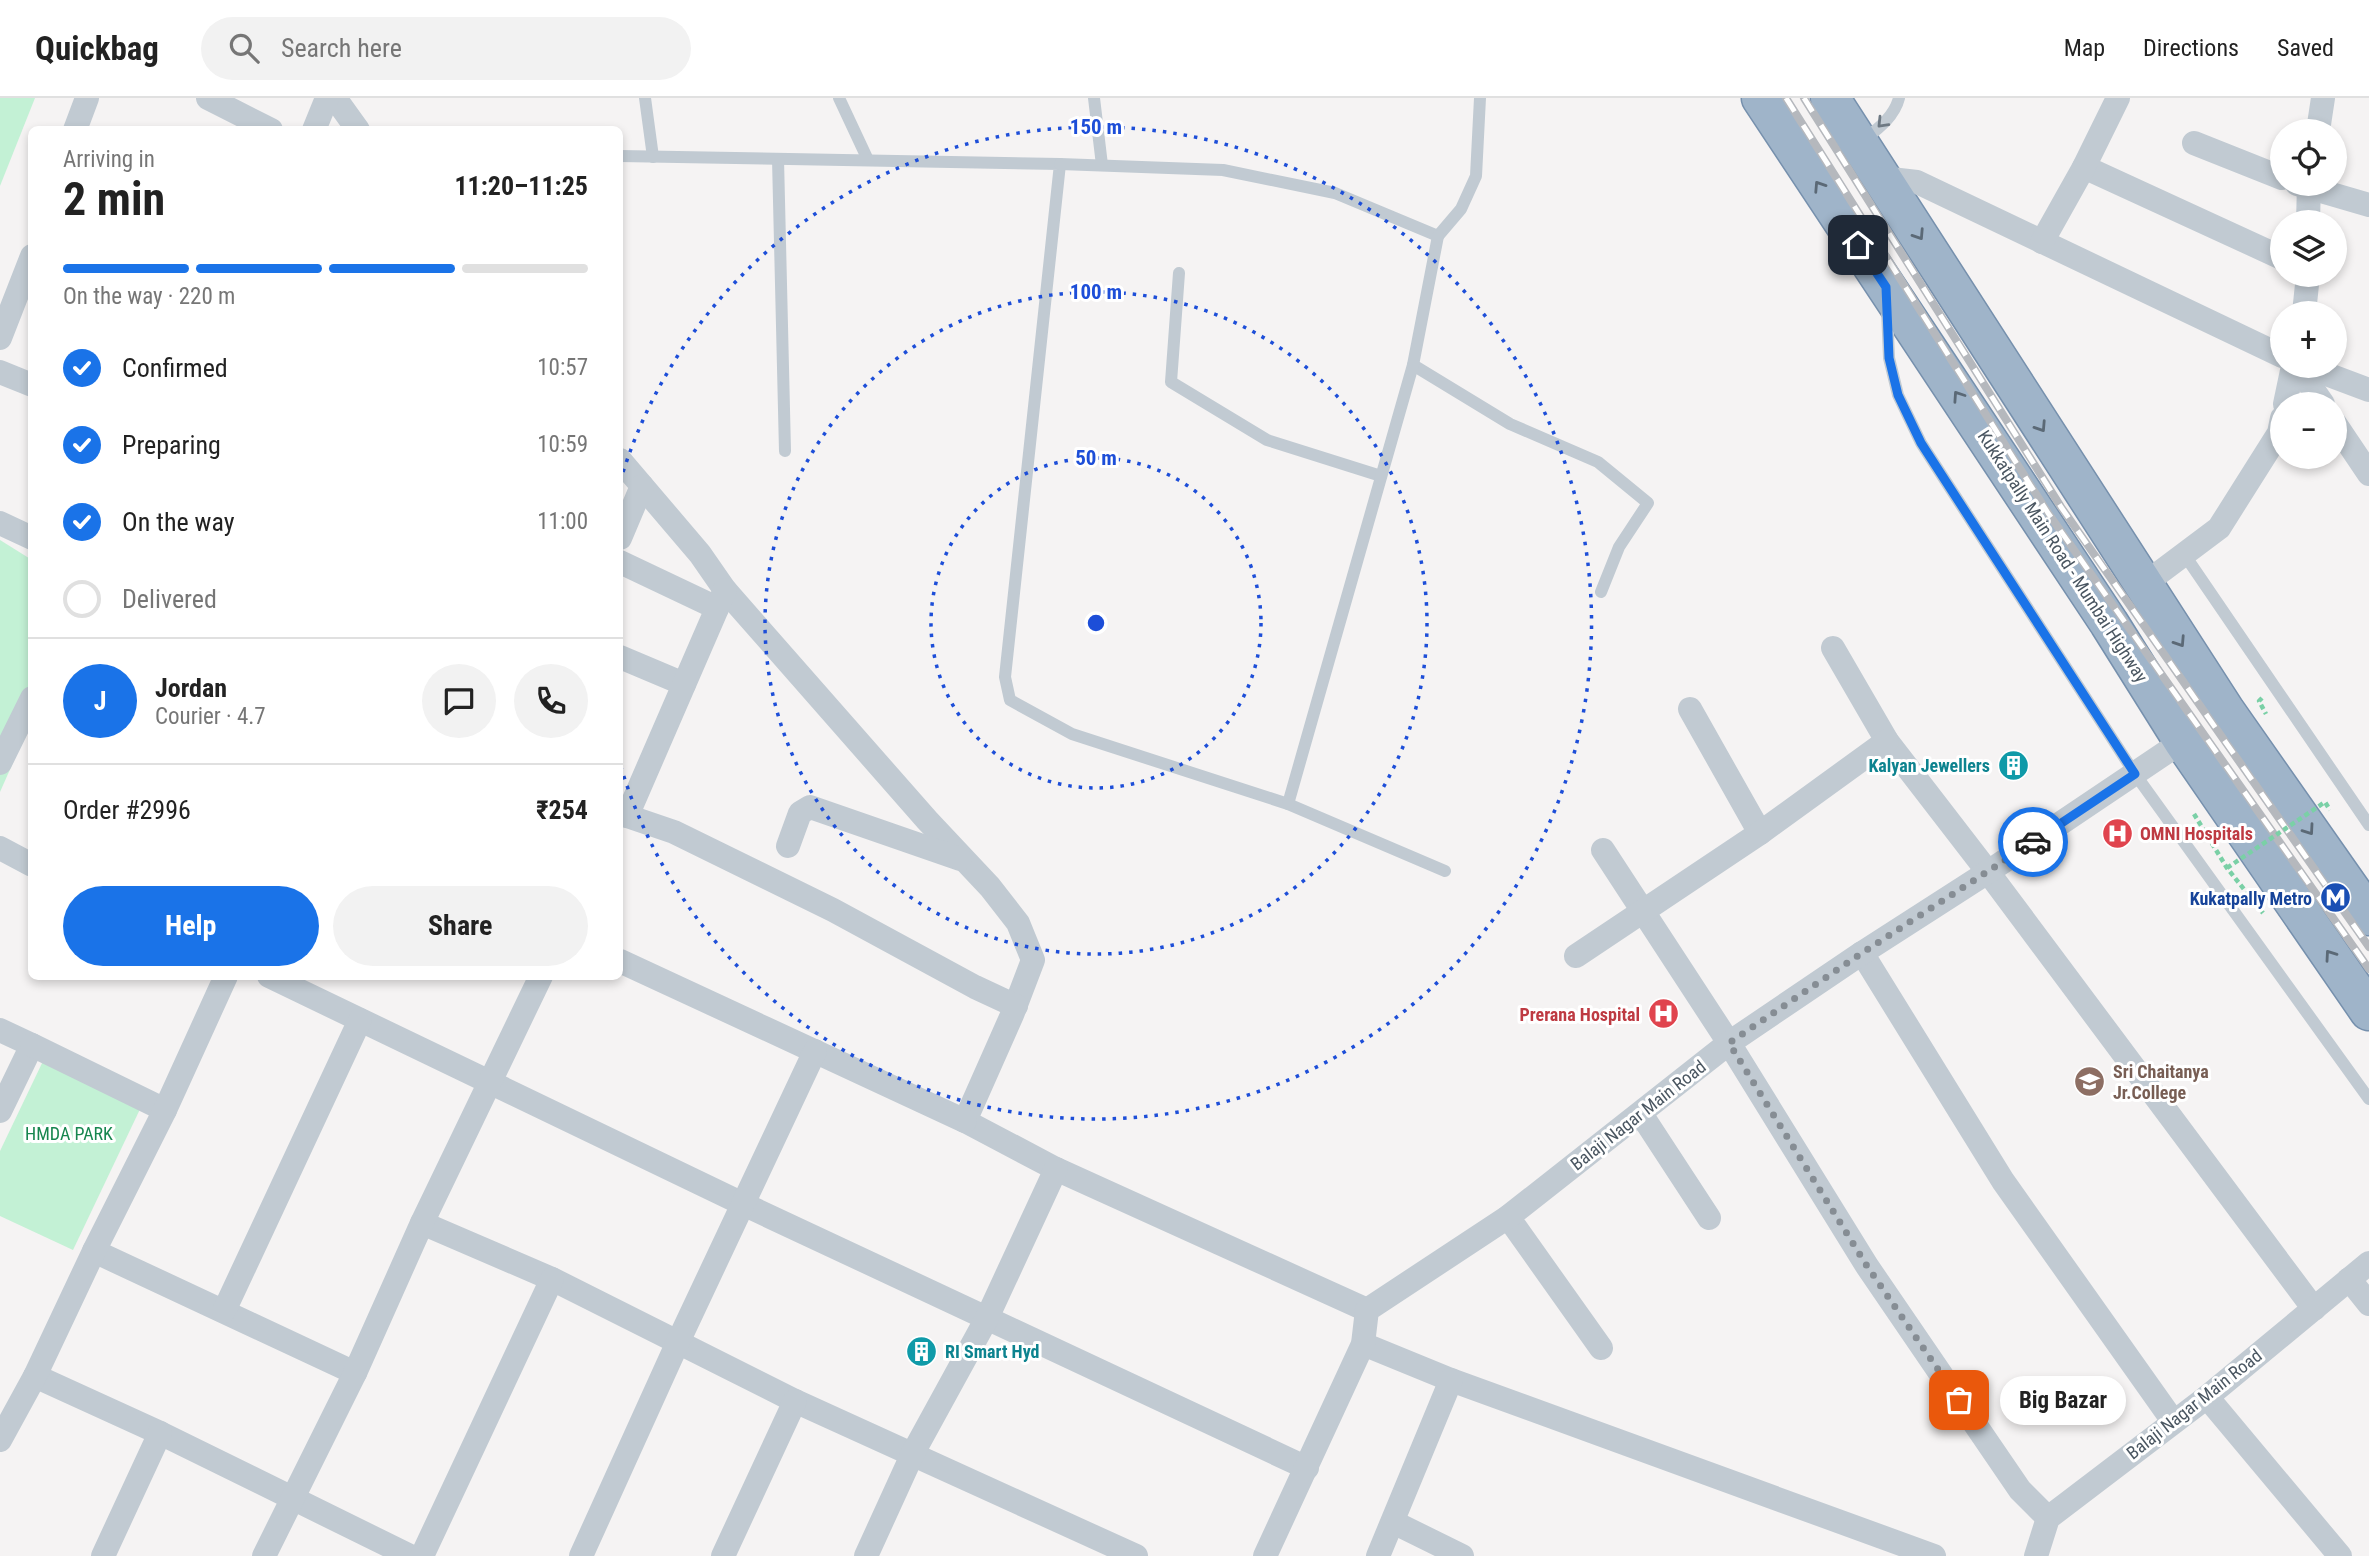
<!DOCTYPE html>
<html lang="en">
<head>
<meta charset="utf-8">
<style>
	:root { --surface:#fff; --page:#f2f2f2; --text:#222; --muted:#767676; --line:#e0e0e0; --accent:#1a73e8 }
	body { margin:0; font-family:"Roboto Condensed",sans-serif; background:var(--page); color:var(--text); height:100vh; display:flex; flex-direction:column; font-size:26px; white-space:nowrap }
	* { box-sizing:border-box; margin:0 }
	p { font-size:23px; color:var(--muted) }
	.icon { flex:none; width:38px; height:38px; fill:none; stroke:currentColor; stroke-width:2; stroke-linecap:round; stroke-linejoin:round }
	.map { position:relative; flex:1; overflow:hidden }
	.side { position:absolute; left:28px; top:28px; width:595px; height:854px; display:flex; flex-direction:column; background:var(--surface); border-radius:10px; box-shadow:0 4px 10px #0003 }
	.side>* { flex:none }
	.fabs { position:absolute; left:2270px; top:21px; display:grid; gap:14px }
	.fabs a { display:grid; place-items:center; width:77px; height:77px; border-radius:50%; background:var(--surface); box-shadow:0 4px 10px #0003; font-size:35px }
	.pin { position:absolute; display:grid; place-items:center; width:60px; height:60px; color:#fff; margin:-30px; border-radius:14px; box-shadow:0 4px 10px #0006 }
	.courier { position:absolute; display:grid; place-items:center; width:70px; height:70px; margin:-35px; border:5px solid #1a73e8; border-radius:50%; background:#fff; color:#222; box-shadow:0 2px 9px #0007 }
	.bubble { position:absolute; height:49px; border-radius:24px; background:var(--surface); box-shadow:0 4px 10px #0003; font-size:23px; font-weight:700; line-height:49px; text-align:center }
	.headline em { font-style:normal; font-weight:700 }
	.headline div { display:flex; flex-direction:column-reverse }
	.headline { display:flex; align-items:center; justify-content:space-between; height:119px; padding:0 35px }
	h1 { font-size:46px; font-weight:700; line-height:52px }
	.bar { display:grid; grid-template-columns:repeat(4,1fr); gap:10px 7px; align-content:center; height:84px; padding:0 35px }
	.bar i { height:9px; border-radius:5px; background:var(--line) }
	.bar .active { background:var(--accent) }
	.bar p { grid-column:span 4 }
	.line { display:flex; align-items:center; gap:18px; padding:0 35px; border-top:2px solid var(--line) }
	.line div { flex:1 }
	.round { display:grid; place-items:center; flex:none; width:74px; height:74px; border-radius:37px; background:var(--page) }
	ol { padding:0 35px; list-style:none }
	li { display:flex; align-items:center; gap:21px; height:77px }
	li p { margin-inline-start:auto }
	li .icon { padding:7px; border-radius:50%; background:var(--accent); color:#fff; stroke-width:4 }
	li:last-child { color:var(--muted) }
	li i { width:38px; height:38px; border:4px solid var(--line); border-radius:50% }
	.primary-button { display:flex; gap:14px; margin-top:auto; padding:14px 35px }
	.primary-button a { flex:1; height:80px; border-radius:42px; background:var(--accent); color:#fff; font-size:28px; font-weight:700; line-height:80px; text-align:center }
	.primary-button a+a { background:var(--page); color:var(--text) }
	header { display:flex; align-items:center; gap:42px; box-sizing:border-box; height:98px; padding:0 35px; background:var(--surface); border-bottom:2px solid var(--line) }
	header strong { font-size:33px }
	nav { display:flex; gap:38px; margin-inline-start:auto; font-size:24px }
	.search { width:490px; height:63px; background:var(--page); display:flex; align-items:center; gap:18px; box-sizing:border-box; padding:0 24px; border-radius:38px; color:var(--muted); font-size:26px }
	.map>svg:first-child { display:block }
</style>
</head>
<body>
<header>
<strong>Quickbag</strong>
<div class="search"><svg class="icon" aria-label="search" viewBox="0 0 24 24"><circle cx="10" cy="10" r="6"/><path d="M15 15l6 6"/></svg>Search here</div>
<nav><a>Map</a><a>Directions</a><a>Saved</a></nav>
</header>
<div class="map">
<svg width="2369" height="1458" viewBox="0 0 2369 1458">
	<rect width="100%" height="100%" fill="#f5f3f3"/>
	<g fill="#c3f1d5">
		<polygon points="0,0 35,0 0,88"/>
		<polygon points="0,442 32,462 31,624 0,694"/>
		<polygon points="44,961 142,1007 73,1152 0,1118 0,1053"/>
	</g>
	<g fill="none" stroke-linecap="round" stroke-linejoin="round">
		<defs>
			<g id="trunk">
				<polyline points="1761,0 2109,525 2183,643 2369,913"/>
				<polyline points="1830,0 2226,614 2369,818"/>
			</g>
		</defs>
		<use href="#trunk" stroke="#7690ad" stroke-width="41"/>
		<g stroke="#7ad0a6" stroke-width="4.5" stroke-dasharray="5 3.5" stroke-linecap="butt">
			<polyline points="2262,600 2259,603 2266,616"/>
			<polyline points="2194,716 2227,770 2263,815"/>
		</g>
		<g stroke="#c1cad2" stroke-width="12">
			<polyline points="645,0 653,59"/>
			<polyline points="839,0 868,62"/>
			<polyline points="1094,0 1102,67"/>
			<path d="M1861,44C1876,32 1894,20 1899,0"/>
			<polyline points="620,58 1060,66 1005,579 1010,602 1072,636 1288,706 1445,773"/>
			<polyline points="778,61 785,353"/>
			<polyline points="1060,66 1223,72 1335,95 1438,138 1461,111 1476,78 1480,0"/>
			<polyline points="1179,175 1171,284 1267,342 1381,378"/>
			<polyline points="1887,212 1889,260 1898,297 1921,345 2135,676 2369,1001"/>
			<polyline points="1413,267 1510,326 1598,364 1648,405 1619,449 1601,494"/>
			<polyline points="2184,456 2369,727"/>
			<polyline points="1288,706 1413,267 1438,138"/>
		</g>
		<g stroke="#c1cad2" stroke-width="24">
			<polyline points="208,0 271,32"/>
			<polyline points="335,0 358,32"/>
			<polyline points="75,32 87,0"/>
			<polyline points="314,32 327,0"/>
			<polyline points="2318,33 2323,0"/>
			<polyline points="2194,45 2282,80"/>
			<polyline points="2084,69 2282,160"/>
			<polyline points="1882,80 1917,84 2282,258"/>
			<polyline points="2297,86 2369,107"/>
			<polyline points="2308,124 2309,86"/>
			<polyline points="2042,144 2084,69 2118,0"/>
			<polyline points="2304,215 2308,177"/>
			<polyline points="0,240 32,158"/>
			<polyline points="2297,268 2323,306"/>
			<polyline points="2305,268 2369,292"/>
			<polyline points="0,274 32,287"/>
			<polyline points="2285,306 2293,268"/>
			<polyline points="2334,324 2369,376"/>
			<polyline points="620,362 700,456 725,492 927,722 990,789 1018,825 1033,862 1012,917 965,1023 1056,1071 1367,1212"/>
			<polyline points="0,425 32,440"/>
			<polyline points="620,440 642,388"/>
			<polyline points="620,464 717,510"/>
			<polyline points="2143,487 2219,430 2279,335 2282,320"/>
			<polyline points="1833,550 1887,643 1988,774 2314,1211"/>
			<polyline points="620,559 684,586"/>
			<polyline points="1690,611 1760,735"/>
			<polyline points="0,665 32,600"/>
			<polyline points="620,713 627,718 674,734 833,812 975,889 1016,908"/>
			<polyline points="627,718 725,492"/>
			<polyline points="788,748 800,715 810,709 960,761"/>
			<polyline points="0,750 32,767"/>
			<polyline points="1603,752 1729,945 1867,1168 2020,1392 2048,1420"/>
			<polyline points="1862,855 2003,1083 2173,1323"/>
			<polyline points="1576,858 1760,735 1887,643"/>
			<polyline points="620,863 965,1023"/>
			<polyline points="269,878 743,1106 1307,1370"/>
			<polyline points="0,932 32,947 0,1013"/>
			<polyline points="32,947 165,1012"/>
			<polyline points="1641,1016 1709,1120"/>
			<polyline points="1508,1119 1601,1250"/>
			<polyline points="422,1125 552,1181 795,1303 1136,1458"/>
			<polyline points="94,1153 355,1275"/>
			<polyline points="2349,1181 2369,1206"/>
			<polyline points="224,1213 360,922"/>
			<polyline points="1363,1246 1451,1282 1934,1458"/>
			<polyline points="35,1278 160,1335 410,1458"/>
			<polyline points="2207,1299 2340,1458"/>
			<polyline points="0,1342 35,1278 94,1153 165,1012 226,878"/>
			<polyline points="1393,1424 1462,1458"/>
			<polyline points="103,1458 160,1335"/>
			<polyline points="264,1458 355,1275 422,1125 541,878"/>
			<polyline points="422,1458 552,1181"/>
			<polyline points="581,1458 678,1244 815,953"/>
			<polyline points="723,1458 795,1303"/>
			<polyline points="866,1458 913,1355 987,1220 1056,1071"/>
			<polyline points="1265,1458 1363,1246 1367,1212 1508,1119 1729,945 1862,855 1988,774 2183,643"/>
			<polyline points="1378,1458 1451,1282"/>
			<polyline points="2036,1458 2048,1420 2207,1299 2369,1165"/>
		</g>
		<use href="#trunk" stroke="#9fb4c9" stroke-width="38"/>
		<defs>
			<g id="rail">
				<polyline points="1786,0 2048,415 2369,871"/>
				<polyline points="1804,0 2061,409 2369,849"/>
			</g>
		</defs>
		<use href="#rail" stroke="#b5b8bd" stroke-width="8"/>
		<use href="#rail" stroke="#fff" stroke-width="5" stroke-dasharray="16" stroke-linecap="butt"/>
		<polyline stroke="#7ad0a6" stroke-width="4.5" stroke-dasharray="5 3.5" stroke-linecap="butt" points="2227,770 2325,704 2330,712"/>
	</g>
	<defs><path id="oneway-chevron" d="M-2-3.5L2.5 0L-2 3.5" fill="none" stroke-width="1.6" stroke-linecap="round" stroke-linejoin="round" transform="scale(1.75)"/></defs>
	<use stroke="#6e7983" href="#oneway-chevron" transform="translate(1882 25) rotate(134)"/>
	<g stroke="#5b6976">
		<use href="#oneway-chevron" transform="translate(1819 88) rotate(-123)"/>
		<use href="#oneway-chevron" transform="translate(1919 137) rotate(57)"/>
		<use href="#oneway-chevron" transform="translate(1958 298) rotate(-124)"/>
		<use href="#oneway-chevron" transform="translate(2041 329) rotate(57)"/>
		<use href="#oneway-chevron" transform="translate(2180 544) rotate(57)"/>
		<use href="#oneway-chevron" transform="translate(2309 732) rotate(55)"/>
		<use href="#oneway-chevron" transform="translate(2330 857) rotate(-125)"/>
	</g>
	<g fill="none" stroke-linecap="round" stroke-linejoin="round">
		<polyline stroke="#868d94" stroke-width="7" stroke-dasharray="0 12.6" points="1959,1302 1867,1168 1729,945 1862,855 2033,744"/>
		<polyline stroke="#1a73e8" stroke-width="9" points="1858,147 1886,189 1889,260 1898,297 1921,345 2135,676 2033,744"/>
	</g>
	<g fill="none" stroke="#1d4ed8" stroke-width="3.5" stroke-dasharray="3.5 7">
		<circle cx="1096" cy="525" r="165"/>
		<circle cx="1096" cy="525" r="331"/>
		<path d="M620 384A496 496 0 1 1 620 666"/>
	</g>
	<defs>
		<symbol id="building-disc" viewBox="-11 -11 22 22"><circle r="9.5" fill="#0f9aa8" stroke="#fff"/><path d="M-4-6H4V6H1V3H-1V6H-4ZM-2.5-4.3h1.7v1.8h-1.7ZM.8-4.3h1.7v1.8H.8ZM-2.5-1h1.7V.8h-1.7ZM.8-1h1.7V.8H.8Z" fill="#fff"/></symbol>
		<symbol id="hospital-disc" viewBox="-11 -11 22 22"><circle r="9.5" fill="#e0444e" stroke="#fff"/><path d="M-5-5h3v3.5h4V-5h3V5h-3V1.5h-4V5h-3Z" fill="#fff"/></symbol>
		<symbol id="metro-disc" viewBox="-11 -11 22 22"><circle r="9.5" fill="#1a4fb4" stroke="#fff"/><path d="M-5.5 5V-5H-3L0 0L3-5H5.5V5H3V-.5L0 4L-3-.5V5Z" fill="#fff"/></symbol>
		<symbol id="university-disc" viewBox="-11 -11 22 22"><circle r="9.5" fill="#8d6e63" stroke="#fff"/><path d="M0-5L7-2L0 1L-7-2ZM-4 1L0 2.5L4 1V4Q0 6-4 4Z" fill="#fff"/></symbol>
	</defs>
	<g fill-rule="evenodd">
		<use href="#building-disc" x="1996" y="650" width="35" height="35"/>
		<use href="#hospital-disc" x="2100" y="718" width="35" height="35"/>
		<use href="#metro-disc" x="2318" y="782" width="35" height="35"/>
		<use href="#hospital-disc" x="1646" y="898" width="35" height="35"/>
		<use href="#university-disc" x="2072" y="966" width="35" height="35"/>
		<use href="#building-disc" x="904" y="1236" width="35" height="35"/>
	</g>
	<g text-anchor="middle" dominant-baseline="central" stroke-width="6" stroke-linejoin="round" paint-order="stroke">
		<g font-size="18" fill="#4a5661" stroke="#fff">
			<text transform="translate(2063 458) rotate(57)">Kukkatpally Main Road - Mumbai Highway</text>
			<text transform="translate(1638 1017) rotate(-38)">Balaji Nagar Main Road</text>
			<text transform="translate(2194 1306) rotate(-38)">Balaji Nagar Main Road</text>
		</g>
		<g font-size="18" font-weight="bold" fill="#0d838f" stroke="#fff" text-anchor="end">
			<text x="1990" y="667">Kalyan Jewellers</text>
			<text x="945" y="1253" text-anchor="start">RI Smart Hyd</text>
		</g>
		<g font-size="18" font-weight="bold" fill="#be3a42" stroke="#fff" text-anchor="start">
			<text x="2140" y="735">OMNI Hospitals</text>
			<text x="1640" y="916" text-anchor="end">Prerana Hospital</text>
		</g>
		<g font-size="18" font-weight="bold" fill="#164399" stroke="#fff" text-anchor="end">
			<text x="2312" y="800">Kukatpally Metro</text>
		</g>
		<g font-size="18" font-weight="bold" fill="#785e54" stroke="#fff" text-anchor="start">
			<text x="2113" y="973">Sri Chaitanya<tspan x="2113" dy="21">Jr.College</tspan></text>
		</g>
		<g font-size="18" fill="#17864f" stroke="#fff">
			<text x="69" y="1035">HMDA PARK</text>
		</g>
	</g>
	<circle cx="1096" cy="525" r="10" fill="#1d4ed8" stroke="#fff" stroke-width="3.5"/>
	<g font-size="21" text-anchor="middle" font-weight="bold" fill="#1d4ed8" stroke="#fff" stroke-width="6" stroke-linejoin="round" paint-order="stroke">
		<text x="1096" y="36">150 m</text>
		<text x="1096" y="201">100 m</text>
		<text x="1096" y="367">50 m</text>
	</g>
</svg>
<div class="fabs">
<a><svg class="icon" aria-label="locate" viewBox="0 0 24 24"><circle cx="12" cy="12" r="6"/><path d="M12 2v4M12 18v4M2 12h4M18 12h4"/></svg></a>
<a><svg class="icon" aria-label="layers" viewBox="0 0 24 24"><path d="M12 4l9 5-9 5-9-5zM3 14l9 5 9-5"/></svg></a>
<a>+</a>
<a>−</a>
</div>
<div class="pin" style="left:1959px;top:1302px;background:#ea580c"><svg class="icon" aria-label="bag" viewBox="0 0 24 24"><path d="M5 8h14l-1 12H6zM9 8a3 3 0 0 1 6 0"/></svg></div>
<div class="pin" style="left:1858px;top:147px;background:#1f2937"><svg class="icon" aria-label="home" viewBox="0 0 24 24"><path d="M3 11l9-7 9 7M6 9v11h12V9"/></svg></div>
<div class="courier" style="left:2033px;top:744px"><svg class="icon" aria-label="car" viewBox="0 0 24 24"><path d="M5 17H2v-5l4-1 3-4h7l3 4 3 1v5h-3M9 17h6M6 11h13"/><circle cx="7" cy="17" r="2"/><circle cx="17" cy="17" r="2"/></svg></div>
<div class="bubble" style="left:2000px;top:1278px;width:126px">Big Bazar</div>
<section class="side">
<div class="headline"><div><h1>2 min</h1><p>Arriving in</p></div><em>11:20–11:25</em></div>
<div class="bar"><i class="active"></i><i class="active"></i><i class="active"></i><i></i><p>On the way · 220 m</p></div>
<ol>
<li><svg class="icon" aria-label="check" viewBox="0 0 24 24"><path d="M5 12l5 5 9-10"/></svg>Confirmed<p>10:57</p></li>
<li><svg class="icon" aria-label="check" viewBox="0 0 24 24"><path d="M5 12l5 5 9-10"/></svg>Preparing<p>10:59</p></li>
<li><svg class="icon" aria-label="check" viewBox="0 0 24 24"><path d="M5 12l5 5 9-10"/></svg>On the way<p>11:00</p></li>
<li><i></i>Delivered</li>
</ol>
<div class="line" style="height:126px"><b class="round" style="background:var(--accent);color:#fff">J</b><div><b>Jordan</b><p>Courier · 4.7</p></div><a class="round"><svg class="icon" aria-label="chat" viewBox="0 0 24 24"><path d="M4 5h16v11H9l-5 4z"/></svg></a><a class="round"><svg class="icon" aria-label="phone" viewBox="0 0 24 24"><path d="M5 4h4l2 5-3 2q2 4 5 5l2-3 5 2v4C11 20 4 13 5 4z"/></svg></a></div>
<div class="line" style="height:91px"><div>Order #2996</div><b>₹254</b></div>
<div class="primary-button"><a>Help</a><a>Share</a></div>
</section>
</div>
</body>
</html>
